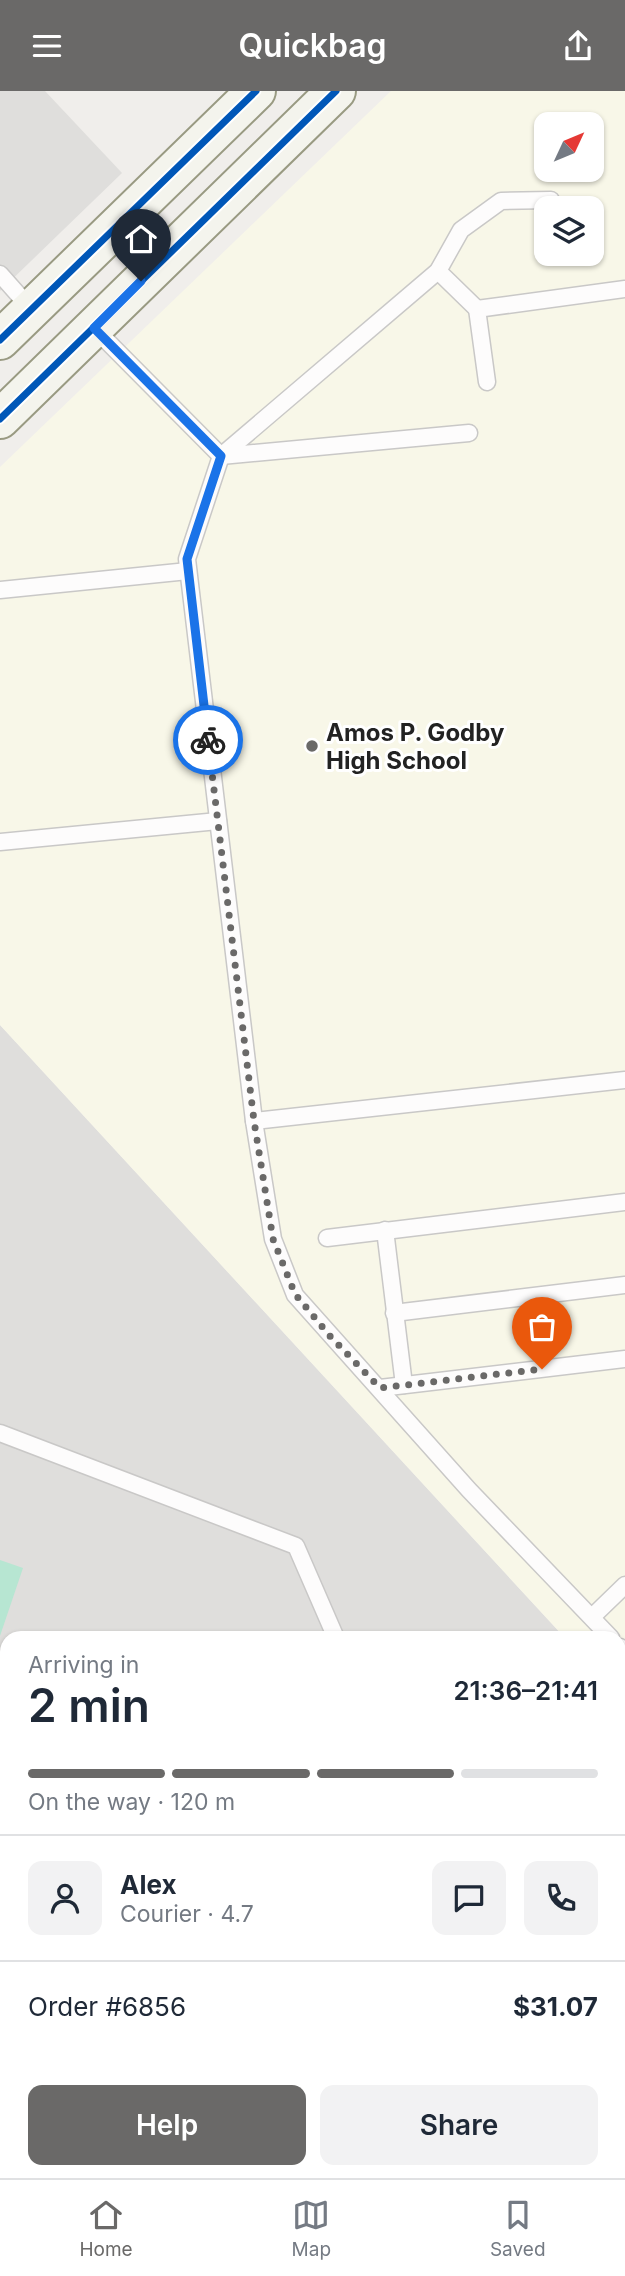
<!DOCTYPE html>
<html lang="en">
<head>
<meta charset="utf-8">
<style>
	:root { --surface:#fff; --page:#f2f2f3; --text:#1f2937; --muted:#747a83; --line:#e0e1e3; --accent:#6a6968 }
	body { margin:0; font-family:Inter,sans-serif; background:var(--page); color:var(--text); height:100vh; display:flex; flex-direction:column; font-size:26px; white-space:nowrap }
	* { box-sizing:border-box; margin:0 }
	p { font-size:23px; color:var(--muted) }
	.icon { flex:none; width:38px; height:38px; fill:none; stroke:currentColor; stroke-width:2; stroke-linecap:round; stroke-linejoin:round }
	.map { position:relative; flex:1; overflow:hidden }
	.panel { position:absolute; left:0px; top:1540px; width:626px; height:548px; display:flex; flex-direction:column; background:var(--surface); border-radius:21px 21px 0 0; box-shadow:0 2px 5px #0004 }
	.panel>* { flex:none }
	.needle { width:46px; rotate:46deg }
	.buttons { position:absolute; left:534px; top:21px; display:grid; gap:14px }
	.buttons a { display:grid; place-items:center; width:70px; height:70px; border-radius:14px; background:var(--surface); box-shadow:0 2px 5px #0004; font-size:35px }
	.pin { position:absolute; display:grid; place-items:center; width:60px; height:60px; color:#fff; margin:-72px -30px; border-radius:50% 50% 50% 0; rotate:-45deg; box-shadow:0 0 7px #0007 }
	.pin .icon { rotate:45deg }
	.courier { position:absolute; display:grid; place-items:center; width:70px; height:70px; margin:-35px; border:5px solid #1a73e8; border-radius:50%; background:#fff; color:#222; box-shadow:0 2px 9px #0007 }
	.summary em { font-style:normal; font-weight:600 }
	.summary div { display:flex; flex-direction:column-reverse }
	.summary { display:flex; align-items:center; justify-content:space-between; height:119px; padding:0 28px }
	h1 { font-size:46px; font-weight:600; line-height:52px }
	.bar { display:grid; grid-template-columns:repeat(4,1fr); gap:10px 7px; align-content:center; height:84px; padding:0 28px }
	.bar i { height:9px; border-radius:5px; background:var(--line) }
	.bar .on { background:var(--accent) }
	.bar p { grid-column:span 4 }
	.line { display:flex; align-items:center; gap:18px; padding:0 28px; border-top:2px solid var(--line) }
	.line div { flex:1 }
	.round { display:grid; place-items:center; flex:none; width:74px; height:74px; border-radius:14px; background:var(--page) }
	.button { display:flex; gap:14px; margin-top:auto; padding:14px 28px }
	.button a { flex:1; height:80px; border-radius:14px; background:var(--accent); color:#fff; font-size:28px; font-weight:600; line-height:80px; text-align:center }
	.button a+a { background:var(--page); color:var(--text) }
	header { display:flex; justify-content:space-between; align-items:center; height:91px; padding:0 28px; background:var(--accent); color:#fff; font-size:32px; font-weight:600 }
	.dock { display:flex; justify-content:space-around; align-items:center; height:98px; border-top:2px solid var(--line); background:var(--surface); font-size:19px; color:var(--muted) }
	.dock a { display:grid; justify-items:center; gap:4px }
	.dock .on { color:var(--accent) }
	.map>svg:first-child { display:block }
</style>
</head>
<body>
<header><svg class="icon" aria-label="menu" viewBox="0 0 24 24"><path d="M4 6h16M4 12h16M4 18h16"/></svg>Quickbag<svg class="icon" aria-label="share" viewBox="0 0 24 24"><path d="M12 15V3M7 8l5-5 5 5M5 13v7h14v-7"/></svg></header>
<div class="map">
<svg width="625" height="2087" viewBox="0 0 625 2087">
	<rect width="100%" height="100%" fill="#f0eeeb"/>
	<g fill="#dfdedc">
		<polygon points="0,0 45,0 122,82 0,200"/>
		<polygon points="0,934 565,1547 7,1547 7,2081 90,2081 84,2087 0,2087"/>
	</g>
	<path fill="#f8f7e8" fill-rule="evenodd" d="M391,0H625V1555L620,1560V1547H565L0,934V376ZM546,33H592V79H546ZM546,117H592V163H546Z"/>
	<polygon fill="#b7e6d2" points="0,1469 23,1477 0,1545"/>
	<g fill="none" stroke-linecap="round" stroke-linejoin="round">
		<defs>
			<g id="service">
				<polyline points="551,109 501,110 461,139 438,180 221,365 187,468 254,1030 273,1148 295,1204 469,1399 611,1547"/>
				<polyline points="438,180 477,218"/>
				<polyline points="0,183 31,218"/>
				<polyline points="94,237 221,365"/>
				<polyline points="487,291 477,218 625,198"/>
				<polyline points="221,365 469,342"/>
				<polyline points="0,499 188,480"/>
				<polyline points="0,751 218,730"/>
				<polyline points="254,1030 625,989"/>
				<polyline points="385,1139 404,1294"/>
				<polyline points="327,1147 625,1111"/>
				<polyline points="394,1222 625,1194"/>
				<polyline points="380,1297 625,1268"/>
				<polyline points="0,1342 296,1455 336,1547"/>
				<polyline points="592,1526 625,1494"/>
				<polyline points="620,1556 625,1562"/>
				<polyline points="0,1812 7,1810"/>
			</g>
			<g id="secondary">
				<polyline points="0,249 256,0"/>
				<polyline points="0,328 336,0"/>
			</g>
		</defs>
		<use href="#service" stroke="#c9c8c7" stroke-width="19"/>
		<use href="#secondary" stroke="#999a82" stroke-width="42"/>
		<use href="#service" stroke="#fdfcfc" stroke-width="16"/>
		<use href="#secondary" stroke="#f4f4ed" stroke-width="38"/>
		<defs>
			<g id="cycleway">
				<polyline points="0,249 256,0"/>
				<polyline points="0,328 336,0"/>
			</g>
		</defs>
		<use href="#cycleway" stroke="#fff" stroke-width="11"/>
		<use href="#cycleway" stroke="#0057b8" stroke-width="7"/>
	</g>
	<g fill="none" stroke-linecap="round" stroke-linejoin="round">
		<polyline stroke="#6a6968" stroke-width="7" stroke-dasharray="0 12.6" points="208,649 254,1030 273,1148 295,1203 330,1245 380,1297 542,1278"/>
		<polyline stroke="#1a73e8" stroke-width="9" points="141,190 94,237 221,365 187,468 208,649"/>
	</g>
	<circle fill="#6a6968" stroke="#fff" stroke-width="2.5" cx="312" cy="655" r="7"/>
	<g text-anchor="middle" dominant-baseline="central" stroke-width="6" stroke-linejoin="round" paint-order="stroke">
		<g font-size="24" font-weight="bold" fill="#222" stroke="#fff" text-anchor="start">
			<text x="326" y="641">Amos P. Godby<tspan x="326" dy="28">High School</tspan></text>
		</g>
	</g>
</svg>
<div class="buttons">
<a><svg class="needle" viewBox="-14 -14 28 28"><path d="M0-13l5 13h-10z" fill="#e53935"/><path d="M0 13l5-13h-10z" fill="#747a83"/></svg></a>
<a><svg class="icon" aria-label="layers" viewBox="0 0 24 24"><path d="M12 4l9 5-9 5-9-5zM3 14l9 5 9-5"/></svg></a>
</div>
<div class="pin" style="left:542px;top:1278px;background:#ea580c"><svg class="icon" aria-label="bag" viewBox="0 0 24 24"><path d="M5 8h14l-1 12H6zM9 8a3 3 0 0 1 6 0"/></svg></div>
<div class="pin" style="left:141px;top:190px;background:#1f2937"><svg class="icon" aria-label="home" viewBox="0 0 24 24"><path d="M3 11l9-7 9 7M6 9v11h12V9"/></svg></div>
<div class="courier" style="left:208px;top:649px"><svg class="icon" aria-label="bike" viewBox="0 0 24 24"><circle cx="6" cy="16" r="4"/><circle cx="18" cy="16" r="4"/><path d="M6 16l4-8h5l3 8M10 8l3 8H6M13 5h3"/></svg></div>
<section class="panel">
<div class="summary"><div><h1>2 min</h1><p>Arriving in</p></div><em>21:36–21:41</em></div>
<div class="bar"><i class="on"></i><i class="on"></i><i class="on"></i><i></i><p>On the way · 120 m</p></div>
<div class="line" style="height:126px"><a class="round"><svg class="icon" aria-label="person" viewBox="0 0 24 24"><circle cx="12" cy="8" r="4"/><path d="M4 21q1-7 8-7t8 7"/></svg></a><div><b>Alex</b><p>Courier · 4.7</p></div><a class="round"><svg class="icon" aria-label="chat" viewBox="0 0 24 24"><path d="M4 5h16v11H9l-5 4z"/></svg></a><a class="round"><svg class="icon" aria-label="phone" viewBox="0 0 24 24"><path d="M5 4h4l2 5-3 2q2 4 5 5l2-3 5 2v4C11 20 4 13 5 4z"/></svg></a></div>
<div class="line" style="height:91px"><div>Order #6856</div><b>$31.07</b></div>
<div class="button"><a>Help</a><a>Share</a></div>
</section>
</div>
<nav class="dock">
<a class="on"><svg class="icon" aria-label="home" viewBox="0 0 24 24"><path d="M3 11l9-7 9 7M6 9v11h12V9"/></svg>Home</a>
<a><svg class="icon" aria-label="map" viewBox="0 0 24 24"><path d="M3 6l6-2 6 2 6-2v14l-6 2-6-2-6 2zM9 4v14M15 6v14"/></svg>Map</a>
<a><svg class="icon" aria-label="saved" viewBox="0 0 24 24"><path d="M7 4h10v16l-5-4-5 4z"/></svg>Saved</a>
</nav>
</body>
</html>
